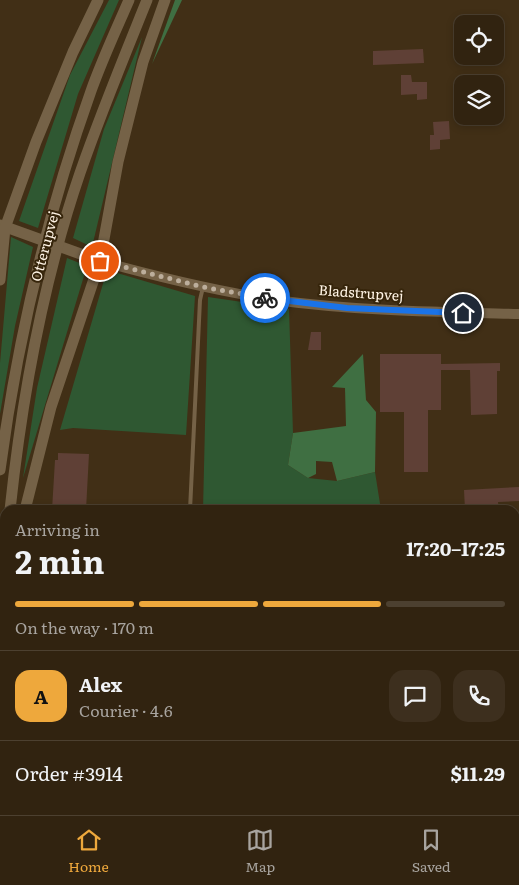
<!DOCTYPE html>
<html lang="en">
<head>
<meta charset="utf-8">
<style>
	:root { --surface:#312310; --page:#3d2f1e; --text:#f1f3f6; --muted:#a8a49f; --line:#4c4030; --accent:#eea83c }
	body { margin:0; font-family:Literata,serif; background:var(--page); color:var(--text); height:100vh; display:flex; flex-direction:column; font-size:19px; white-space:nowrap }
	* { box-sizing:border-box; margin:0 }
	p { font-size:16px; color:var(--muted) }
	.icon { flex:none; width:28px; height:28px; fill:none; stroke:currentColor; stroke-width:2; stroke-linecap:round; stroke-linejoin:round }
	.map { position:relative; flex:1; overflow:hidden }
	.details { position:absolute; left:0px; top:505px; width:520px; height:310px; display:flex; flex-direction:column; background:var(--surface); border-radius:15px 15px 0 0; box-shadow:0 2px 8px #0003,0 0 0 1px var(--line) }
	.details>* { flex:none }
	.fabs { position:absolute; left:454px; top:15px; display:grid; gap:10px }
	.fabs a { display:grid; place-items:center; width:50px; height:50px; border-radius:10px; background:var(--surface); box-shadow:0 2px 8px #0003,0 0 0 1px var(--line); font-size:25px }
	.pin { position:absolute; display:grid; place-items:center; width:42px; height:42px; color:#fff; margin:-21px; border:2px solid #fff; border-radius:50%; box-shadow:0 1px 5px #0007 }
	.courier { position:absolute; display:grid; place-items:center; width:50px; height:50px; margin:-25px; border:4px solid #1a73e8; border-radius:50%; background:#fff; color:#222; box-shadow:0 1px 6px #0007 }
	.summary em { font-style:normal; font-weight:700 }
	.summary div { display:flex; flex-direction:column-reverse }
	.summary { display:flex; align-items:center; justify-content:space-between; height:85px; padding:0 15px }
	h1 { font-size:32px; font-weight:700; line-height:38px }
	.bar { display:grid; grid-template-columns:repeat(4,1fr); gap:8px 5px; align-content:center; height:60px; padding:0 15px }
	.bar i { height:6px; border-radius:4px; background:var(--line) }
	.bar .on { background:var(--accent) }
	.bar p { grid-column:span 4 }
	.line { display:flex; align-items:center; gap:12px; padding:0 15px; border-top:1px solid var(--line) }
	.line div { flex:1 }
	.round { display:grid; place-items:center; flex:none; width:52px; height:52px; border-radius:15px; background:var(--page) }
	.dock { display:flex; justify-content:space-around; align-items:center; height:70px; border-top:1px solid var(--line); background:var(--surface); font-size:14px; color:var(--muted) }
	.dock a { display:grid; justify-items:center; gap:2px }
	.dock .on { color:var(--accent) }
	.map>svg:first-child { display:block }
</style>
</head>
<body>
<div class="map">
<svg width="519" height="815" viewBox="0 0 519 815">
	<rect width="100%" height="100%" fill="#412f16"/>
	<g fill="#2f5832">
		<polygon points="109,0 119,0 78,94 38,228 19,221 70,75"/>
		<polygon points="142,37 92,247 73,238 104,129"/>
		<polygon points="11,237 33,247 15,326 0,414 0,363"/>
		<polygon points="67,258 87,266 23,478 37,388"/>
		<polygon points="107,270 195,296 186,435 73,428 60,430"/>
		<polygon points="208,297 289,309 293,433 288,465 308,478 337,481 375,472 381,510 203,510"/>
		<polygon points="515,686 519,751 519,815 404,815 403,810 515,810"/>
		<polygon points="4,754 5,810 101,810 100,815 0,815"/>
	</g>
	<g fill="#3f6f42">
		<polygon points="175,0 182,0 152,64"/>
		<polygon points="363,354 366,400 376,412 375,472 337,481 332,462 316,461 316,474 308,478 288,465 293,433 346,426 345,388 332,387"/>
		<polygon points="0,732 5,733 0,805"/>
	</g>
	<g fill="#5f4036">
		<polygon points="423,49 424,63 373,65 373,51"/>
		<polygon points="401,75 411,75 412,82 427,82 427,99 417,100 417,94 401,95"/>
		<polygon points="449,121 450,139 440,140 440,149 430,150 430,135 434,135 433,122"/>
		<polygon points="311,332 321,332 321,350 308,350"/>
		<polygon points="380,354 441,354 441,364 500,363 500,371 497,371 497,414 471,415 470,370 441,370 441,410 428,410 428,472 404,472 404,412 380,412"/>
		<polygon points="58,453 89,454 86,510 52,510 55,460 58,460"/>
		<polygon points="519,487 519,501 498,502 499,510 465,510 464,490"/>
	</g>
	<g fill="none" stroke-linecap="round" stroke-linejoin="round">
		<g stroke="#756247" stroke-width="4">
			<polyline points="190,510 200,300 203,287"/>
			<polyline points="179,810 179,815"/>
		</g>
		<path stroke="#756247" stroke-width="10" d="M100,261C158,277 216,291 275,300C356,311 438,312 519,314"/>
		<g stroke="#756247" stroke-width="11">
			<polyline points="0,225 100,261"/>
			<polyline points="0,280 5,228 36,142 73,52 98,0"/>
			<path d="M0,470C17,341 47,214 91,91C102,60 116,30 129,0"/>
			<path d="M10,510C22,397 43,281 80,173C100,115 124,57 147,0"/>
			<polyline points="25,510 51,407 100,261 118,162 143,62 165,0"/>
			<polyline points="0,600 5,553"/>
			<polyline points="0,668 5,636"/>
		</g>
	</g>
	<g fill="none" stroke-linecap="round" stroke-linejoin="round">
		<polyline stroke="#bcae9c" stroke-width="5" stroke-dasharray="0 9" points="100,261 203,287 265,298"/>
		<polyline stroke="#1a73e8" stroke-width="6" points="265,298 347,308 463,313"/>
	</g>
	<g text-anchor="middle" dominant-baseline="central" stroke-width="4" stroke-linejoin="round" paint-order="stroke">
		<g font-size="14" fill="#fef3e4" stroke="#36250b">
			<text transform="translate(44 246) rotate(-75)">Otterupvej</text>
			<text transform="translate(361 292) rotate(4)">Bladstrupvej</text>
		</g>
	</g>
</svg>
<div class="fabs">
<a><svg class="icon" aria-label="locate" viewBox="0 0 24 24"><circle cx="12" cy="12" r="6"/><path d="M12 2v4M12 18v4M2 12h4M18 12h4"/></svg></a>
<a><svg class="icon" aria-label="layers" viewBox="0 0 24 24"><path d="M12 4l9 5-9 5-9-5zM3 14l9 5 9-5"/></svg></a>
</div>
<div class="pin" style="left:100px;top:261px;background:#ea580c"><svg class="icon" aria-label="bag" viewBox="0 0 24 24"><path d="M5 8h14l-1 12H6zM9 8a3 3 0 0 1 6 0"/></svg></div>
<div class="pin" style="left:463px;top:313px;background:#1f2937"><svg class="icon" aria-label="home" viewBox="0 0 24 24"><path d="M3 11l9-7 9 7M6 9v11h12V9"/></svg></div>
<div class="courier" style="left:265px;top:298px"><svg class="icon" aria-label="bike" viewBox="0 0 24 24"><circle cx="6" cy="16" r="4"/><circle cx="18" cy="16" r="4"/><path d="M6 16l4-8h5l3 8M10 8l3 8H6M13 5h3"/></svg></div>
<section class="details">
<div class="summary"><div><h1>2 min</h1><p>Arriving in</p></div><em>17:20–17:25</em></div>
<div class="bar"><i class="on"></i><i class="on"></i><i class="on"></i><i></i><p>On the way · 170 m</p></div>
<div class="line" style="height:90px"><b class="round" style="background:var(--accent);color:#111">A</b><div><b>Alex</b><p>Courier · 4.6</p></div><a class="round"><svg class="icon" aria-label="chat" viewBox="0 0 24 24"><path d="M4 5h16v11H9l-5 4z"/></svg></a><a class="round"><svg class="icon" aria-label="phone" viewBox="0 0 24 24"><path d="M5 4h4l2 5-3 2q2 4 5 5l2-3 5 2v4C11 20 4 13 5 4z"/></svg></a></div>
<div class="line" style="height:65px"><div>Order #3914</div><b>$11.29</b></div>
</section>
</div>
<nav class="dock">
<a class="on"><svg class="icon" aria-label="home" viewBox="0 0 24 24"><path d="M3 11l9-7 9 7M6 9v11h12V9"/></svg>Home</a>
<a><svg class="icon" aria-label="map" viewBox="0 0 24 24"><path d="M3 6l6-2 6 2 6-2v14l-6 2-6-2-6 2zM9 4v14M15 6v14"/></svg>Map</a>
<a><svg class="icon" aria-label="saved" viewBox="0 0 24 24"><path d="M7 4h10v16l-5-4-5 4z"/></svg>Saved</a>
</nav>
</body>
</html>
